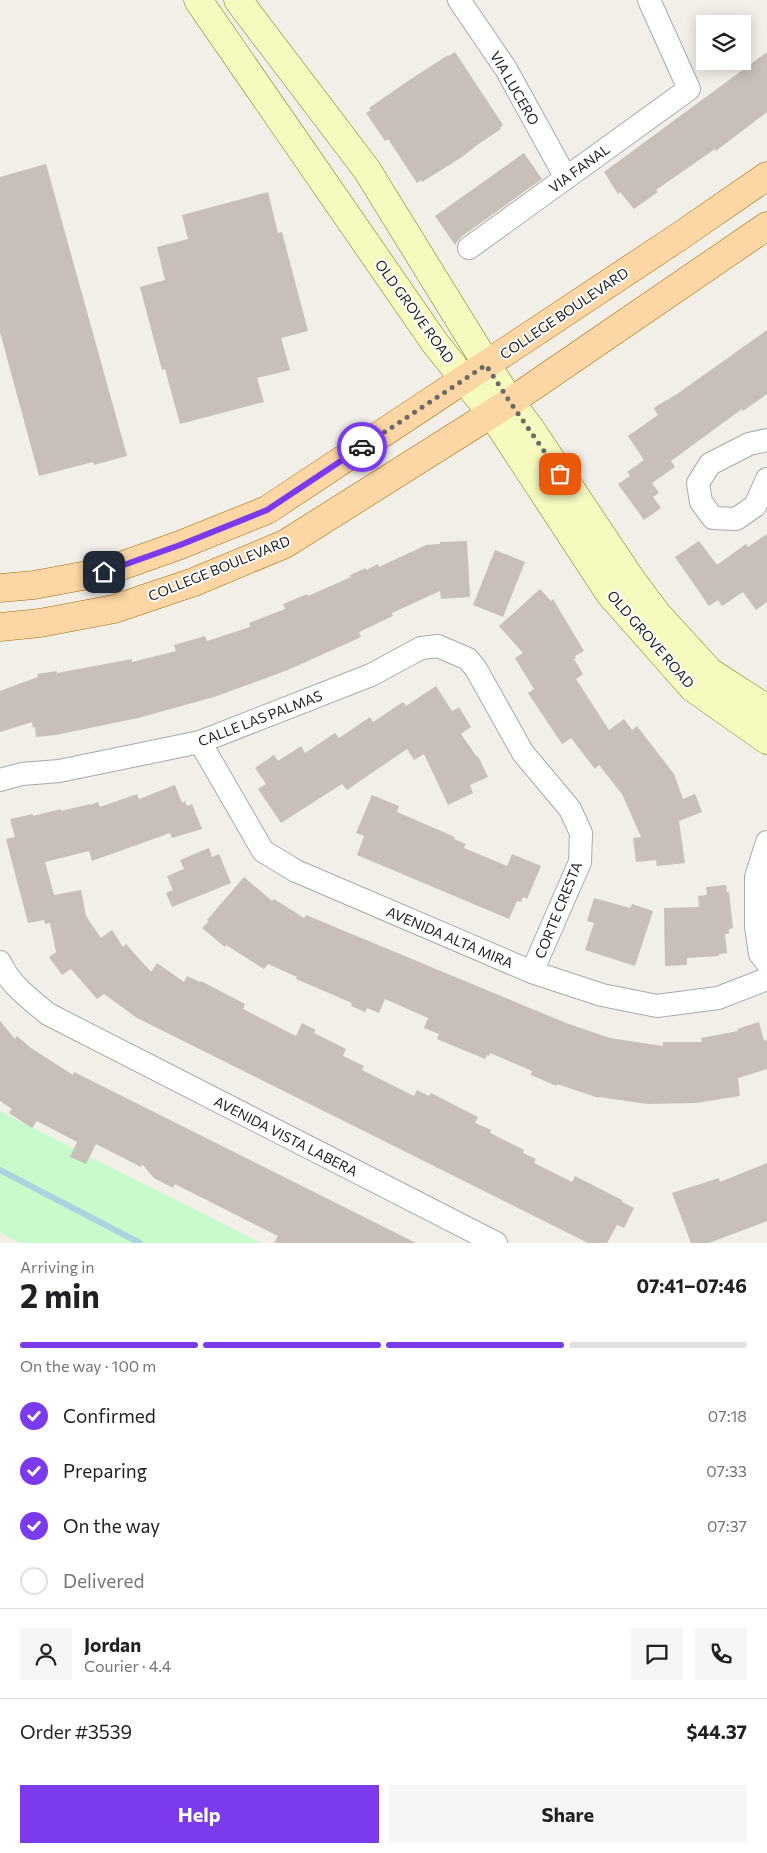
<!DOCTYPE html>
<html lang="en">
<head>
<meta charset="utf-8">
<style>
	:root { --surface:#fff; --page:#f6f6f6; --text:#202124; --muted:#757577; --line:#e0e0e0; --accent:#7c3aed }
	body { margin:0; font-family:Commissioner,sans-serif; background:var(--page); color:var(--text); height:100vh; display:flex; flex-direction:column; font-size:19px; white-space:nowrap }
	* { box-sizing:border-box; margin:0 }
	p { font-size:16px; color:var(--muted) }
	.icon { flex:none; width:28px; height:28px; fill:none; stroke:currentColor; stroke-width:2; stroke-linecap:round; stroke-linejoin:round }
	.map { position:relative; height:1243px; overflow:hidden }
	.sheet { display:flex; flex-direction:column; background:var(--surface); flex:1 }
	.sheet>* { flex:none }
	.tools { position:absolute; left:696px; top:15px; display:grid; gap:10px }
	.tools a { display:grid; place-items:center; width:55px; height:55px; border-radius:0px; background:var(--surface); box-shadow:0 2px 12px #0003; font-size:25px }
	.pin { position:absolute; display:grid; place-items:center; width:42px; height:42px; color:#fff; margin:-21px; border-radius:10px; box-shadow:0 2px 8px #0006 }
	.courier { position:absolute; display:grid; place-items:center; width:50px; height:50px; margin:-25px; border:4px solid #7c3aed; border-radius:50%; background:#fff; color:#222; box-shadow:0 1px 6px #0007 }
	.headline em { font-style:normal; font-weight:700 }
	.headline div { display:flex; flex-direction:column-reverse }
	.headline { display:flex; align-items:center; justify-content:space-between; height:85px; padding:0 20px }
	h1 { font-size:32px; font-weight:700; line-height:38px }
	.bar { display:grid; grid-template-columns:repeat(4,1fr); gap:8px 5px; align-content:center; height:60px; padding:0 20px }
	.bar i { height:6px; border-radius:4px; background:var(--line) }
	.bar .selected { background:var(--accent) }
	.bar p { grid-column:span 4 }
	.line { display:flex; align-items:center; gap:12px; padding:0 20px; border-top:1px solid var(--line) }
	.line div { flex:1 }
	.round { display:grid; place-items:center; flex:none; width:52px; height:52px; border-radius:0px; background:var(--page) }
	ol { padding:0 20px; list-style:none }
	li { display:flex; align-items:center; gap:15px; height:55px }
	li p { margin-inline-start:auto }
	li .icon { padding:5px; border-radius:50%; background:var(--accent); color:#fff; stroke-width:4 }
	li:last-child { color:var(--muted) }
	li i { width:28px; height:28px; border:2px solid var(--line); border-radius:50% }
	.action { display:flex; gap:10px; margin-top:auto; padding:10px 20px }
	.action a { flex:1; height:58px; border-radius:0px; background:var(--accent); color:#fff; font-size:20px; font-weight:700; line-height:58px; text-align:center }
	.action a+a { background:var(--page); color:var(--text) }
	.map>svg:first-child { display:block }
</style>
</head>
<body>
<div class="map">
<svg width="767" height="1243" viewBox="0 0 767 1243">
	<rect width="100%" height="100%" fill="#f2efe9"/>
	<polygon fill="#c8facc" points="0,1111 261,1243 19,1243 0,1232"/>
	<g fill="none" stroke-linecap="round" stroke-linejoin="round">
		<polyline stroke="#aad3df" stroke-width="6" points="0,1170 140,1243"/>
	</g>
	<g fill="#c7bfb8">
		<polygon points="455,52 503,125 500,128 501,129 477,145 462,157 422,182 421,180 417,183 388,139 385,141 366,113 371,110 369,108 405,83 448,55 449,56"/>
		<polygon points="767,52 767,112 716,151 715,149 656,190 658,192 634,209 620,192 618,194 604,172"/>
		<polygon points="524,153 542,179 461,237 455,245 435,216"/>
		<polygon points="46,164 127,456 94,465 93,462 39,476 0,332 0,177"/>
		<polygon points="268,192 278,233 282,232 308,331 281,338 290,370 257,378 264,402 180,424 165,369 162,370 140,287 165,280 157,247 188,239 182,215"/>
		<polygon points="767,330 767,394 743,411 742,409 671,461 675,467 652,483 659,493 653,497 661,508 644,520 618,484 630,476 627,472 644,460 628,436 658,415 654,409 655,407 677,394"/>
		<polygon points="767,534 767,602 756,610 743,592 722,606 718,600 709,606 675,557 699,541 717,565 746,544 748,547"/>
		<polygon points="467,541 470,597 441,599 440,591 392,613 393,616 359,632 361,637 288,670 214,697 138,718 56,735 36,737 35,727 33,728 32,722 0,732 0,691 38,677 37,674 57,671 57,673 132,659 132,662 176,651 174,645 205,636 207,641 250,627 249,623 285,609 283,604 307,594 308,596 351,577 350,575 366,568 366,570 378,564 379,567 426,545 440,544 440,542"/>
		<polygon points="495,550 525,562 503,617 473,605"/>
		<polygon points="540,589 551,601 553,599 584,651 575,656 576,658 574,659 583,674 576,679 609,730 624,719 632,730 637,726 674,774 683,799 695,794 702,812 679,821 685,863 657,866 656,860 636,862 633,838 641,837 622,794 599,765 595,769 571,738 562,744 528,693 534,689 515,658 523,653 499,626"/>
		<polygon points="436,686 452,711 459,707 471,727 461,734 477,757 478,756 488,777 470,785 473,793 448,805 424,754 414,760 407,749 347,790 342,784 281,823 258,789 266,784 255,768 274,755 278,761 301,746 305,753 335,733 339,738 370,717 373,722 403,702 406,706"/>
		<polygon points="175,785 182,803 185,801 187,806 192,804 202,829 172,838 170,833 92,861 89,851 45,862 54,895 81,890 86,916 101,938 112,930 123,947 126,944 151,972 157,963 184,982 187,976 200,982 201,981 245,1004 243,1009 296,1036 302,1023 316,1030 314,1033 346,1049 343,1056 364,1066 362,1070 414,1096 417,1090 429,1096 431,1093 478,1117 475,1123 491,1130 490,1133 524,1150 523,1153 536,1159 534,1163 572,1182 575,1176 622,1200 622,1202 634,1208 624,1228 617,1225 607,1243 588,1243 137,1018 104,994 97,999 71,969 62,975 49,957 56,952 50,923 45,924 44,920 28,923 6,839 15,837 10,819 33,814 33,816 61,809 61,811 90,804 90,805 98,802 100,807 137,794 139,799"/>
		<polygon points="372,795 399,806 397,812 455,837 454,839 466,844 464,848 507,866 512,854 541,866 527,899 523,897 521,902 517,901 509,919 357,855 364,836 356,833"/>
		<polygon points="209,848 212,857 219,854 231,883 172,907 166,893 173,890 167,876 184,869 180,860"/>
		<polygon points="244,877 272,901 274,899 304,918 306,915 566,1023 610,1038 663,1046 663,1042 702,1042 701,1038 738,1031 737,1029 759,1022 764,1041 767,1040 767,1069 738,1078 740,1096 696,1103 647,1104 599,1097 599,1098 557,1084 556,1086 531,1075 532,1071 490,1053 489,1056 487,1055 485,1059 437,1039 439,1034 424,1028 428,1018 385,999 379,1013 367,1008 365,1012 351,1006 352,1003 296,979 297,977 268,964 264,969 226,945 225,947 202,928 209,921 207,920"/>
		<polygon points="726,885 727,892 729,892 733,928 729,929 729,934 725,934 727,953 719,954 719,956 687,958 687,965 665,966 664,908 699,907 698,896 707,895 706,887"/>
		<polygon points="594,898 630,908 632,904 653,911 635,966 585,950 594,923 587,921"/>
		<polygon points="0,1021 15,1039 17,1036 31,1048 73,1075 74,1072 416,1243 274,1243 278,1236 175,1184 173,1188 154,1178 142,1164 141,1167 96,1144 86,1164 70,1157 77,1142 37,1121 32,1128 9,1113 12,1109 0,1101"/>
		<polygon points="767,1163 767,1221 709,1243 691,1243 672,1193 719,1178 720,1182"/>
	</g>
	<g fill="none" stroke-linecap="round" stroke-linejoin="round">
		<defs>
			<g id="street">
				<polyline points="459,0 506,69 566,178"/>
				<polyline points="469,248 689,89 649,0"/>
				<polyline points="767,440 749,444 710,464 698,483 701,502 713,518 736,519 755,506 767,479"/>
				<polyline points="200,742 263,851 296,871 532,972 602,995 657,1006 718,998 767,979"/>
				<polyline points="0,780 22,774 59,771 200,742 371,675 421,648 438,646 468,659 476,669 523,753 570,809 581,833 580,862 532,972"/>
				<polyline points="767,842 756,877 756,927 760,954 767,963"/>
				<path d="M0,962C9,984 30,999 48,1014L496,1243"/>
			</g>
			<g id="secondary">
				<polyline points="198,0 435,343 492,414 610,594 693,688 767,740"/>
				<polyline points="238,0 367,170 510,402 530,428 633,582 657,614 710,672 767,709"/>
			</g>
			<g id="primary">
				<polyline points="0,588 34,585 104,572 180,545 267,510 680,236 767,176"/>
				<polyline points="0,627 40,623 114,609 194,582 285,544 510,402 767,226"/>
			</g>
		</defs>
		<use href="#street" stroke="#a9a9a9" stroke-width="24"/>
		<use href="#secondary" stroke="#707d05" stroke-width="29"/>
		<use href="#primary" stroke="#a06b00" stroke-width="29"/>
		<use href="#street" stroke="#fff" stroke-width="22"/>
		<use href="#secondary" stroke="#f7fabf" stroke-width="28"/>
		<use href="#primary" stroke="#fcd6a4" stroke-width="28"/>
	</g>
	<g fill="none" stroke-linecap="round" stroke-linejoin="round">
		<polyline stroke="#6b6a68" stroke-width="5" stroke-dasharray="0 9" points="362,447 486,365 510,402 560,474"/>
		<polyline stroke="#7c3aed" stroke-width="6" points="104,572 180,545 267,510 362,447"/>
	</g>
	<g text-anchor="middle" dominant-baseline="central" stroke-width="4" stroke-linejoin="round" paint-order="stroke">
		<g font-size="14" fill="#222" stroke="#fff">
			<text transform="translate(515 88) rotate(60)">VIA LUCERO</text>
			<text transform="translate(579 168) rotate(-36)">VIA FANAL</text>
			<text transform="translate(415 311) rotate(54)">OLD GROVE ROAD</text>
			<text transform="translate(564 313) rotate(-34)">COLLEGE BOULEVARD</text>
			<text transform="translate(219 568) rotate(-22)">COLLEGE BOULEVARD</text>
			<text transform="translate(651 639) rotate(49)">OLD GROVE ROAD</text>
			<text transform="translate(260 718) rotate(-21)">CALLE LAS PALMAS</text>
			<text transform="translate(558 910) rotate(-68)">CORTE CRESTA</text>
			<text transform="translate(450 937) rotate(23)">AVENIDA ALTA MIRA</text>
			<text transform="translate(286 1136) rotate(27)">AVENIDA VISTA LABERA</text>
		</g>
	</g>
</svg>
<div class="tools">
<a><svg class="icon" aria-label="layers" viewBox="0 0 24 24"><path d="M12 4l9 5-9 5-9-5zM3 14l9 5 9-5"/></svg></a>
</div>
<div class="pin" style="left:560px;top:474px;background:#ea580c"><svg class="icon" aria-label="bag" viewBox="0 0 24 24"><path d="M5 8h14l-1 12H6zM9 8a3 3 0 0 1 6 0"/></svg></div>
<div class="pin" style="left:104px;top:572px;background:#1f2937"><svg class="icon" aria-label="home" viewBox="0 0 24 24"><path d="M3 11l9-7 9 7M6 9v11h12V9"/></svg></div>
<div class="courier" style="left:362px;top:447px"><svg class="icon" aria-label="car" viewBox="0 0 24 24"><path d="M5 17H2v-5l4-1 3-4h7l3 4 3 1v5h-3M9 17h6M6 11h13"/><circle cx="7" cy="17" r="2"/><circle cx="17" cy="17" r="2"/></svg></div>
</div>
<section class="sheet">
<div class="headline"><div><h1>2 min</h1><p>Arriving in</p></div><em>07:41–07:46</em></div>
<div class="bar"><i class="selected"></i><i class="selected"></i><i class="selected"></i><i></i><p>On the way · 100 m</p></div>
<ol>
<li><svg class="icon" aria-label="check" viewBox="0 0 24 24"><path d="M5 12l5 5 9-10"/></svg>Confirmed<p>07:18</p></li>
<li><svg class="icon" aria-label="check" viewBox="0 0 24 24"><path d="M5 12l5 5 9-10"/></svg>Preparing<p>07:33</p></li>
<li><svg class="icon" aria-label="check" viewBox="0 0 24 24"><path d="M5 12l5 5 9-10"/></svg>On the way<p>07:37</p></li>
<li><i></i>Delivered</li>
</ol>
<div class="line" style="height:90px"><a class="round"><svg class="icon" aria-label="person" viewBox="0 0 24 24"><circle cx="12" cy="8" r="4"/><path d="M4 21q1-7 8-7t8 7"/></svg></a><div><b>Jordan</b><p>Courier · 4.4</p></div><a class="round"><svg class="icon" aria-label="chat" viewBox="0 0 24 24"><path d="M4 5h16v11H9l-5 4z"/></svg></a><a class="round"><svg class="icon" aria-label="phone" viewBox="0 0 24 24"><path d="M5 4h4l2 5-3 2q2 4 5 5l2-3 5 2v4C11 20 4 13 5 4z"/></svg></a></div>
<div class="line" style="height:65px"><div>Order #3539</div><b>$44.37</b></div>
<div class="action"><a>Help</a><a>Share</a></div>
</section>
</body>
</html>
